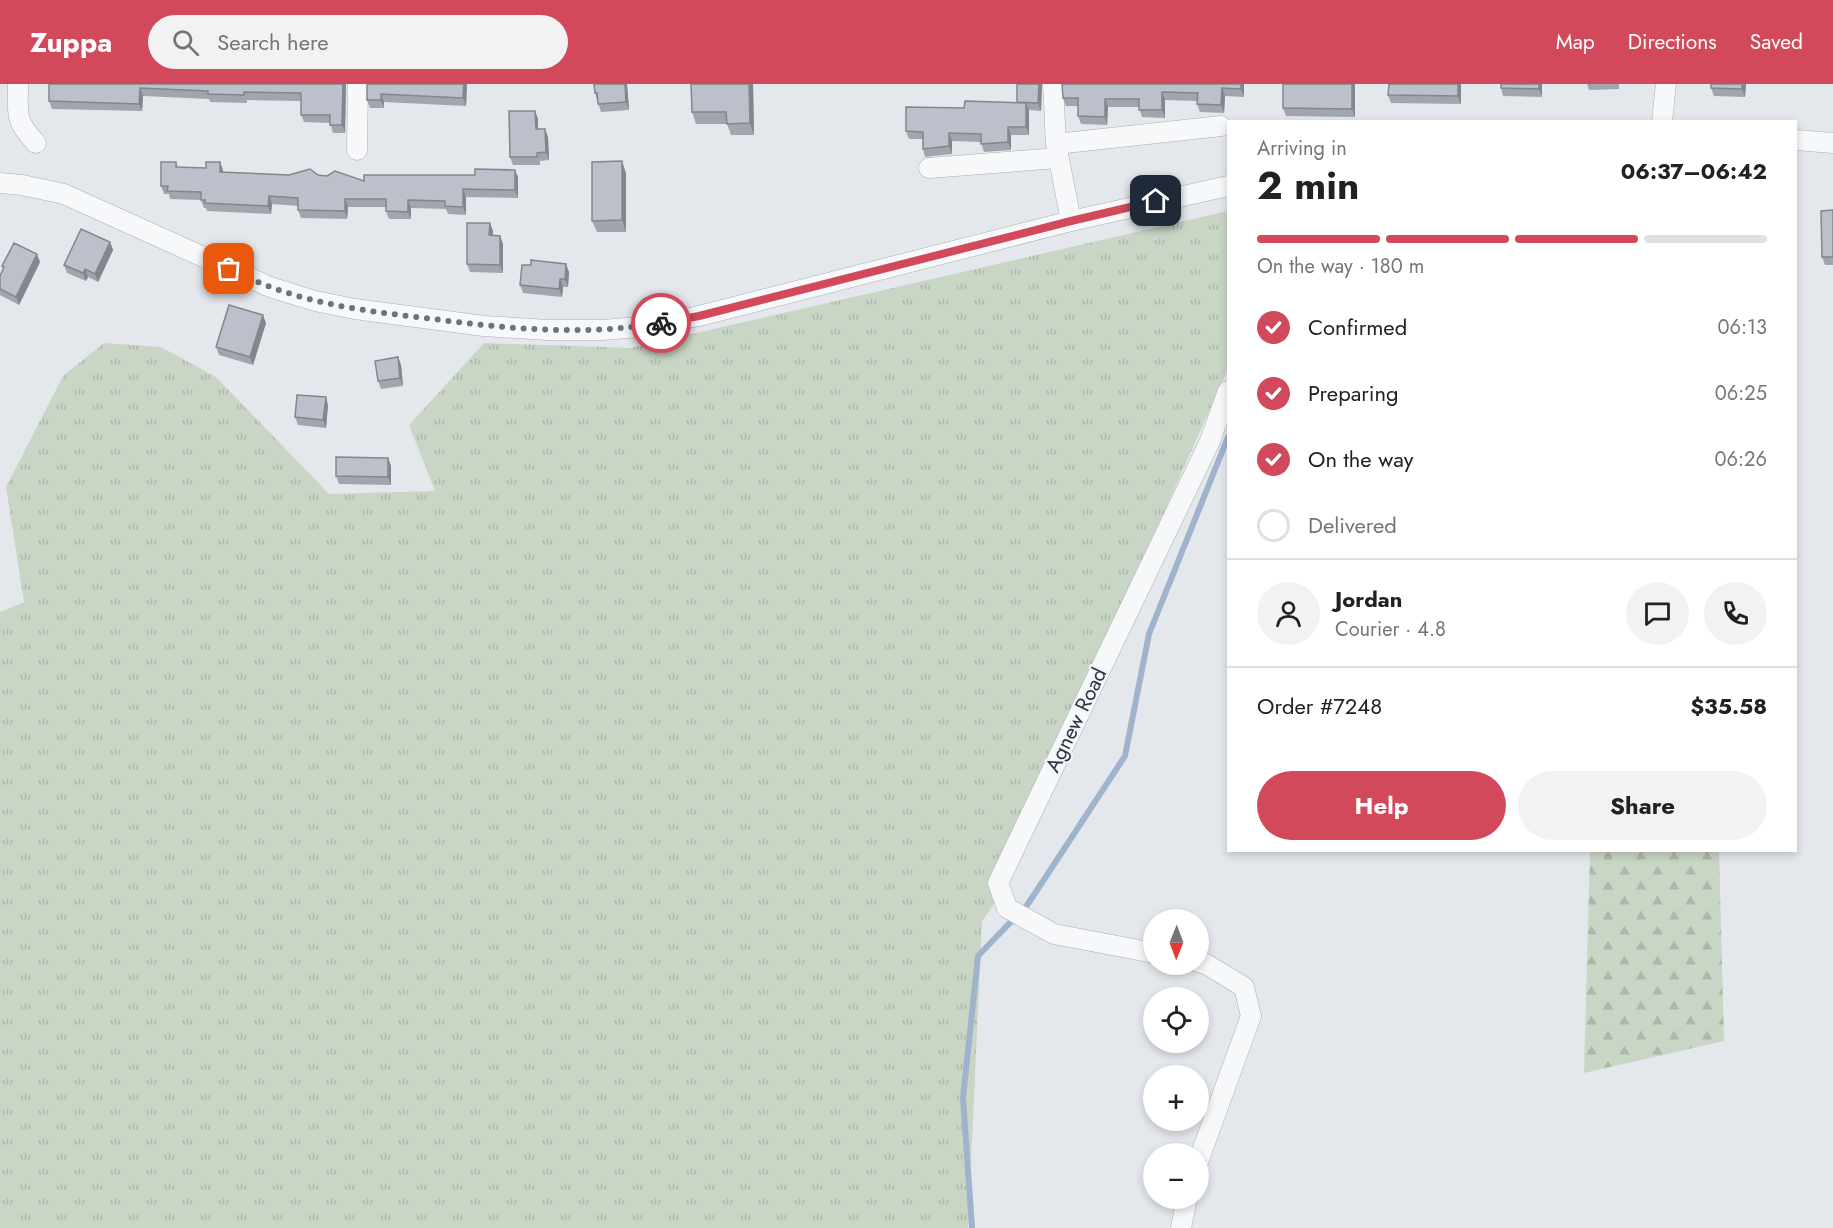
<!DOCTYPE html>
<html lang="en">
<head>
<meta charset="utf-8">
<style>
	:root { --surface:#fff; --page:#f2f2f2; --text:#202124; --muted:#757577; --line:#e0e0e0; --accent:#d1495b }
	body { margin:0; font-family:Jost,sans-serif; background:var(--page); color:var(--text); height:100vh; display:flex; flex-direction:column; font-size:22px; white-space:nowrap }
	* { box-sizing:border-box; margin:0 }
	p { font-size:20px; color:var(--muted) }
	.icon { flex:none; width:33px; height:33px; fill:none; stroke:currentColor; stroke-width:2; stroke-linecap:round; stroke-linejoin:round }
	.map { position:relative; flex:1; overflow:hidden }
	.sheet { position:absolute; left:1227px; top:36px; width:570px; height:732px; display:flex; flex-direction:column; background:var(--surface); border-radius:0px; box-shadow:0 3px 9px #0003 }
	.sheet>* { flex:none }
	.needle { width:39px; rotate:181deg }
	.controls { position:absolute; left:1143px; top:825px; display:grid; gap:12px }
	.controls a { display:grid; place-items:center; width:66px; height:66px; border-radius:50%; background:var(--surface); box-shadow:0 3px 9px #0003; font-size:30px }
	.pin { position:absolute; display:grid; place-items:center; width:51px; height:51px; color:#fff; margin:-26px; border-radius:12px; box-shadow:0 3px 9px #0006 }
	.courier { position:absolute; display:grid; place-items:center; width:60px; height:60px; margin:-30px; border:4px solid #d1495b; border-radius:50%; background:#fff; color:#222; box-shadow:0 2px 8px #0007 }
	.overview em { font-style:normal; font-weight:700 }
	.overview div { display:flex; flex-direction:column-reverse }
	.overview { display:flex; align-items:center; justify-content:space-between; height:102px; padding:0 30px }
	h1 { font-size:39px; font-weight:700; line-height:45px }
	.bar { display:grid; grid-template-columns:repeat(4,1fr); gap:9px 6px; align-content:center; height:72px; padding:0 30px }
	.bar i { height:8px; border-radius:4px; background:var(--line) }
	.bar .on { background:var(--accent) }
	.bar p { grid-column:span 4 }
	.line { display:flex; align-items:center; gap:15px; padding:0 30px; border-top:2px solid var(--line) }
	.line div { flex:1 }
	.round { display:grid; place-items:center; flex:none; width:63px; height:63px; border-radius:32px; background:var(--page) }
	ol { padding:0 30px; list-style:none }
	li { display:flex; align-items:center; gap:18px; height:66px }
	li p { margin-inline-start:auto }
	li .icon { padding:6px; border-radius:50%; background:var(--accent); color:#fff; stroke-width:4 }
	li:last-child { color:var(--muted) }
	li i { width:33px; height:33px; border:3px solid var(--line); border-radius:50% }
	.primary-button { display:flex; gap:12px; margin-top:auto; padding:12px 30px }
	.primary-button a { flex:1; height:69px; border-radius:36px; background:var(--accent); color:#fff; font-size:24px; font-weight:700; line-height:69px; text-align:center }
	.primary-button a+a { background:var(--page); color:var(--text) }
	header { display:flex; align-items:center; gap:36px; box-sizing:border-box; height:84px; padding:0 30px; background:var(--accent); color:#fff }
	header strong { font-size:28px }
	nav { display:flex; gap:33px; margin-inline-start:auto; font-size:21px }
	.search { width:420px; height:54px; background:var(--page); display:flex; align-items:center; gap:15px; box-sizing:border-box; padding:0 21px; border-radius:33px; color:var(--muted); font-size:22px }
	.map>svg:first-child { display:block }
</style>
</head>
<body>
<header>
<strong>Zuppa</strong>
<div class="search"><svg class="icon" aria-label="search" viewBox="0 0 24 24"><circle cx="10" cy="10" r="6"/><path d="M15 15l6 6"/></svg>Search here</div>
<nav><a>Map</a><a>Directions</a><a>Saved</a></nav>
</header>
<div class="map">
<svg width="1833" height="1144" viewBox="0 0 1833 1144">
	<defs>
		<pattern id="grass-tufts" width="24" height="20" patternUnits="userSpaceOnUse" patternTransform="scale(1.5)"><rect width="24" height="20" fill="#c9d6c5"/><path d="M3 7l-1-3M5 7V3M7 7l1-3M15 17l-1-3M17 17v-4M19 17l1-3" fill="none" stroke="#adb8ab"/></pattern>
		<pattern id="forest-firs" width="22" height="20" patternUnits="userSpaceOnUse" patternTransform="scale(1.5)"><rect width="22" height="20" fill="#c9d6c5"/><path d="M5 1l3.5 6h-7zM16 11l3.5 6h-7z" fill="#adb8ab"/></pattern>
	</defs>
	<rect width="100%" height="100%" fill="#e4e7ec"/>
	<polygon fill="url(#grass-tufts)" points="1228,127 1228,285 997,801 999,813 982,837 968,1144 0,1144 0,528 24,518 6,403 63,292 104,259 161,263 216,293 329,410 435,407 409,341 484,259 631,264"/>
	<polygon fill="url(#forest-firs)" points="1590,767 1719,767 1724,957 1584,989"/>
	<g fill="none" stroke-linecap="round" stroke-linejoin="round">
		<polyline stroke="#9fb4cc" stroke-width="6" points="972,1144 963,1014 978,872 1028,820 1125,672 1149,550 1228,353"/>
		<defs>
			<g id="minor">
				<path d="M18,0C18,30 14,36 36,59"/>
				<polyline points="1053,0 1056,60 1071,137"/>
				<polyline points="1662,38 1666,0"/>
				<polyline points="1796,56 1833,59"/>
				<polyline points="1056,60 1221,42"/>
				<polyline points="357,66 358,0"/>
				<polyline points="929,84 1058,74"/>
				<polyline points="0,99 22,101 64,110 270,203 315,217 355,225 484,242 548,246 603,246 638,243 699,232 1071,137 1228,102"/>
				<polyline points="1154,869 1054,850 1007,824 998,799 1210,357 1228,307"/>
				<polyline points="1198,878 1206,880 1244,903 1251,932 1198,1078"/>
				<polyline points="1181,1144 1187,1114"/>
			</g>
		</defs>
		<use href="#minor" stroke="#a9aeb7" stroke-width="21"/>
		<use href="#minor" stroke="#f7f8fa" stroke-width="20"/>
	</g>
	<g fill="#a1a5ae">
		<polygon points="49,0 346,0 345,49 333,49 330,39 304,38 301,31 301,17 247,16 247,19 210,18 209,15 143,12 142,27 52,25 49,17"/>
		<polygon points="367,0 467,0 466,22 384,18 384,24 370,24 367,16"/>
		<polygon points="627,0 629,26 601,28 595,9"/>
		<polygon points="753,0 754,51 731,51 727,40 696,40 692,28"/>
		<polygon points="1017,0 1042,0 1041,27 1029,26 1029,51 1011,51 1011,66 984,68 981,58 952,57 952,70 925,73 923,65 923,55 909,55 906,47 964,24 1017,18"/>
		<polygon points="1244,0 1244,13 1225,12 1224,29 1200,28 1197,20 1197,17 1165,16 1165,34 1142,33 1139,23 1108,23 1107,41 1081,40 1078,32 1078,22 1066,22 1063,14"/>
		<polygon points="1355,0 1355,33 1286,32 1283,24"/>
		<polygon points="1389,0 1461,0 1461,20 1391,19 1388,11"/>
		<polygon points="1542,0 1542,13 1503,12 1501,4"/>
		<polygon points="1587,0 1619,0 1619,5 1589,6"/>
		<polygon points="1746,0 1745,13 1714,12 1711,4"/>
		<polygon points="535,27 538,35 538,45 545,45 548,53 549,76 540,77 540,81 513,81 510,73"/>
		<polygon points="176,78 178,83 206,84 220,78 223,88 289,91 318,91 364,97 518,93 518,114 466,113 466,131 448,130 446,125 411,124 411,135 389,135 386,127 386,123 348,123 347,135 301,134 298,126 298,122 272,120 271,130 207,127 206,124 204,124 201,116 170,115 169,110 164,110 161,102"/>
		<polygon points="626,89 626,148 597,148 592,137"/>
		<polygon points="1833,126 1833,181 1825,181 1822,173"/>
		<polygon points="493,147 492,152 500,152 503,160 503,189 470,188 467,180"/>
		<polygon points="110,158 113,166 98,198 88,193 86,197 67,189 64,181"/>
		<polygon points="40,178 19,221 0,211 0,192 3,185 2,182"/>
		<polygon points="569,188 568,203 563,203 562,213 523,209 520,201"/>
		<polygon points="266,239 253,281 219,271 216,263"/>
		<polygon points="398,273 401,281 403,302 381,305 378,297"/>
		<polygon points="328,321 326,344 298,341 295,333"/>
		<polygon points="388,374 391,382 391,401 339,400 336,392"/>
	</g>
	<g fill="#83868d">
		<polygon points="343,0 346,0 345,49 342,41"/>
		<polygon points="464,0 467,0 466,22 463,14"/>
		<polygon points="625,0 627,0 629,26 626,18"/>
		<polygon points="749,0 753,0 754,51 750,39"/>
		<polygon points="1039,0 1042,0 1041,27 1038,19"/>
		<polygon points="1241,0 1244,0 1244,13 1241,5"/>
		<polygon points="1352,0 1355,0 1355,33 1352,25"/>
		<polygon points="1458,0 1461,0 1461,20 1458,12"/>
		<polygon points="1539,0 1542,0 1542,13 1539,5"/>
		<polygon points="1742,0 1746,0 1745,13 1742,5"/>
		<polygon points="140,4 143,12 142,27 139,20"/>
		<polygon points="1222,4 1225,12 1224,29 1221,21"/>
		<polygon points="1162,8 1165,16 1165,34 1162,26"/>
		<polygon points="381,10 384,18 384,24 381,16"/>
		<polygon points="1105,15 1108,23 1107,41 1105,33"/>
		<polygon points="1026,19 1029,27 1029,51 1026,43"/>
		<polygon points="535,27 538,35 538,53 536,45"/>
		<polygon points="1008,43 1011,51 1011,66 1008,58"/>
		<polygon points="545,45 548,53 549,76 546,68"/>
		<polygon points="949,49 952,57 952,70 949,62"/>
		<polygon points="622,77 626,89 626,148 622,136"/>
		<polygon points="220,78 223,86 223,95 220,88"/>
		<polygon points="515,86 518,93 518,114 515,106"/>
		<polygon points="463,105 466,113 466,131 463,123"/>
		<polygon points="269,112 272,120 271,130 268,122"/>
		<polygon points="345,115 348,123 347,135 345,127"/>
		<polygon points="408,116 411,124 411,135 408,128"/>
		<polygon points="490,139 493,147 492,159 489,151"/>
		<polygon points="500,152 503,160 503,189 500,181"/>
		<polygon points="110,158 113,166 98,198 95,190"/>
		<polygon points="37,170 40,178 19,221 16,213"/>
		<polygon points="566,180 569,188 568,203 565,195"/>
		<polygon points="85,185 88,193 86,197 83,189"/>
		<polygon points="560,195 563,203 562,213 559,205"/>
		<polygon points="263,231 266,239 253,281 250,273"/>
		<polygon points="398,273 401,281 403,302 400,294"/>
		<polygon points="326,313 328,321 326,344 323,336"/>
		<polygon points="388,374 391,382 391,401 388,393"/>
	</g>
	<g fill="#bbc0ca" stroke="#83868d" stroke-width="1.5">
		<polygon points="49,0 343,0 342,41 330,41 330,31 301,31 301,9 244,8 244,11 208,10 208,7 140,4 139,20 49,17"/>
		<polygon points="367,0 464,0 463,14 381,10 381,16 367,16"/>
		<polygon points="594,0 625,0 626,18 598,20 597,9 595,9"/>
		<polygon points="691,0 749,0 750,39 727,40 726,28 692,28"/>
		<polygon points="1017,0 1039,0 1038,19 1017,18"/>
		<polygon points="1062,0 1241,0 1241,5 1222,4 1221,21 1197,20 1198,9 1162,8 1162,26 1139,26 1139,15 1105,15 1105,33 1078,32 1078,14 1063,14"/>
		<polygon points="1283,0 1352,0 1352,25 1283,24"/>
		<polygon points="1389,0 1458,0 1458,12 1388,11"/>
		<polygon points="1501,0 1539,0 1539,5 1501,4"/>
		<polygon points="1711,0 1742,0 1742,5 1711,4"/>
		<polygon points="965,17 1026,19 1026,43 1008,43 1008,58 981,60 981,50 949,49 949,62 923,65 923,48 906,47 906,23 964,24"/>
		<polygon points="509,27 535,27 536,45 545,45 546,68 537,69 537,73 510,73"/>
		<polygon points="622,77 622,136 592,137 592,78"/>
		<polygon points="161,78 176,78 176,83 206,84 206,78 220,78 220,88 289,91 310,85 318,91 327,92 335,87 364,97 364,91 475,91 475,85 515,86 515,106 463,105 463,123 445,122 445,117 408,116 408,128 386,127 386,115 345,115 345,127 298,126 298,114 269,112 268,122 205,119 205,116 201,116 201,108 167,107 168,102 161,102"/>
		<polygon points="1833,126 1833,173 1822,173 1821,127"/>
		<polygon points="467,139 490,139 489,151 500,152 500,181 467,180"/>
		<polygon points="81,145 110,158 95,190 85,185 83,189 64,181"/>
		<polygon points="14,159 37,170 16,213 0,205 0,192 4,183 2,182"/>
		<polygon points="531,176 566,180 565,195 560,195 559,205 520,201 522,181 531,181"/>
		<polygon points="229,221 263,231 250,273 216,263"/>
		<polygon points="398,273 400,294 378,297 375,277"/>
		<polygon points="297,311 326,313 323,336 295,333"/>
		<polygon points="336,373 388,374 388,393 336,392"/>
	</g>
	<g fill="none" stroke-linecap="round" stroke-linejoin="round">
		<path stroke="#6c737f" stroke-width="6" stroke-dasharray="0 10.8" d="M229,185C248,194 268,203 288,209C335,224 384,229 433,235C509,245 585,252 661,239"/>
		<polyline stroke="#d1495b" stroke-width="8" points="661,239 699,232 1071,137 1156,117"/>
	</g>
	<g text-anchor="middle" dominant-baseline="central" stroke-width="4.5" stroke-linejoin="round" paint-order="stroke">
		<g font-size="21" fill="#2b3445" stroke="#f4f6f9">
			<text transform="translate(1076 636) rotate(-64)">Agnew Road</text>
		</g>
	</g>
</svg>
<div class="controls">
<a><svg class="needle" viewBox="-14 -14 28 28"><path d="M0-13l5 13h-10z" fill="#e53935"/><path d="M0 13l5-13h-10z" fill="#757577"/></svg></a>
<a><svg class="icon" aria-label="locate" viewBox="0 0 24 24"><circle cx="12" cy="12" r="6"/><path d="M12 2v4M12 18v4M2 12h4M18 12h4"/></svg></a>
<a>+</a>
<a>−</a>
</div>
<div class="pin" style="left:229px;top:185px;background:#ea580c"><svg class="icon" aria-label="bag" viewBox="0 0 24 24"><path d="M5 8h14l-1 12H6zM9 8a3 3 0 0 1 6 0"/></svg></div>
<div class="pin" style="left:1156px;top:117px;background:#1f2937"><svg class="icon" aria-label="home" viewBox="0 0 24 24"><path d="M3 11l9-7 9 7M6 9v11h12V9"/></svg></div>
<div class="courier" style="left:661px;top:239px"><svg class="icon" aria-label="bike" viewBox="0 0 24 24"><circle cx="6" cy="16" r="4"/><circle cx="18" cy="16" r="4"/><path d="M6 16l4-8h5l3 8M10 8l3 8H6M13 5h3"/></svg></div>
<section class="sheet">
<div class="overview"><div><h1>2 min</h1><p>Arriving in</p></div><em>06:37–06:42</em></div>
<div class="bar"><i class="on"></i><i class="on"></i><i class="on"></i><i></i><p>On the way · 180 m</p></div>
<ol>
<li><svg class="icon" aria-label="check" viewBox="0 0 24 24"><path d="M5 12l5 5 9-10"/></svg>Confirmed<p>06:13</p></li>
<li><svg class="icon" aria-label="check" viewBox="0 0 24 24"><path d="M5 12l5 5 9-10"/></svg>Preparing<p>06:25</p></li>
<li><svg class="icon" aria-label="check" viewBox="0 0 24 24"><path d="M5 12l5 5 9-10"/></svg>On the way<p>06:26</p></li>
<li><i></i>Delivered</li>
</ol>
<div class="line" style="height:108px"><a class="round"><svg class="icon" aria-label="person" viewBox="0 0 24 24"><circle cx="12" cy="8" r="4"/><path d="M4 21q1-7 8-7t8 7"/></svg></a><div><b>Jordan</b><p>Courier · 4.8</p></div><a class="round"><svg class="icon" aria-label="chat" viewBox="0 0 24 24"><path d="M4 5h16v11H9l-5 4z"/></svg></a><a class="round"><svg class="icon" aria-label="phone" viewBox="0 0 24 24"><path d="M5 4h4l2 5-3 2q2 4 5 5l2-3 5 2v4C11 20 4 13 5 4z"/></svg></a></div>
<div class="line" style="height:78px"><div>Order #7248</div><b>$35.58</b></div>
<div class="primary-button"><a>Help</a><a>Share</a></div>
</section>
</div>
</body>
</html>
